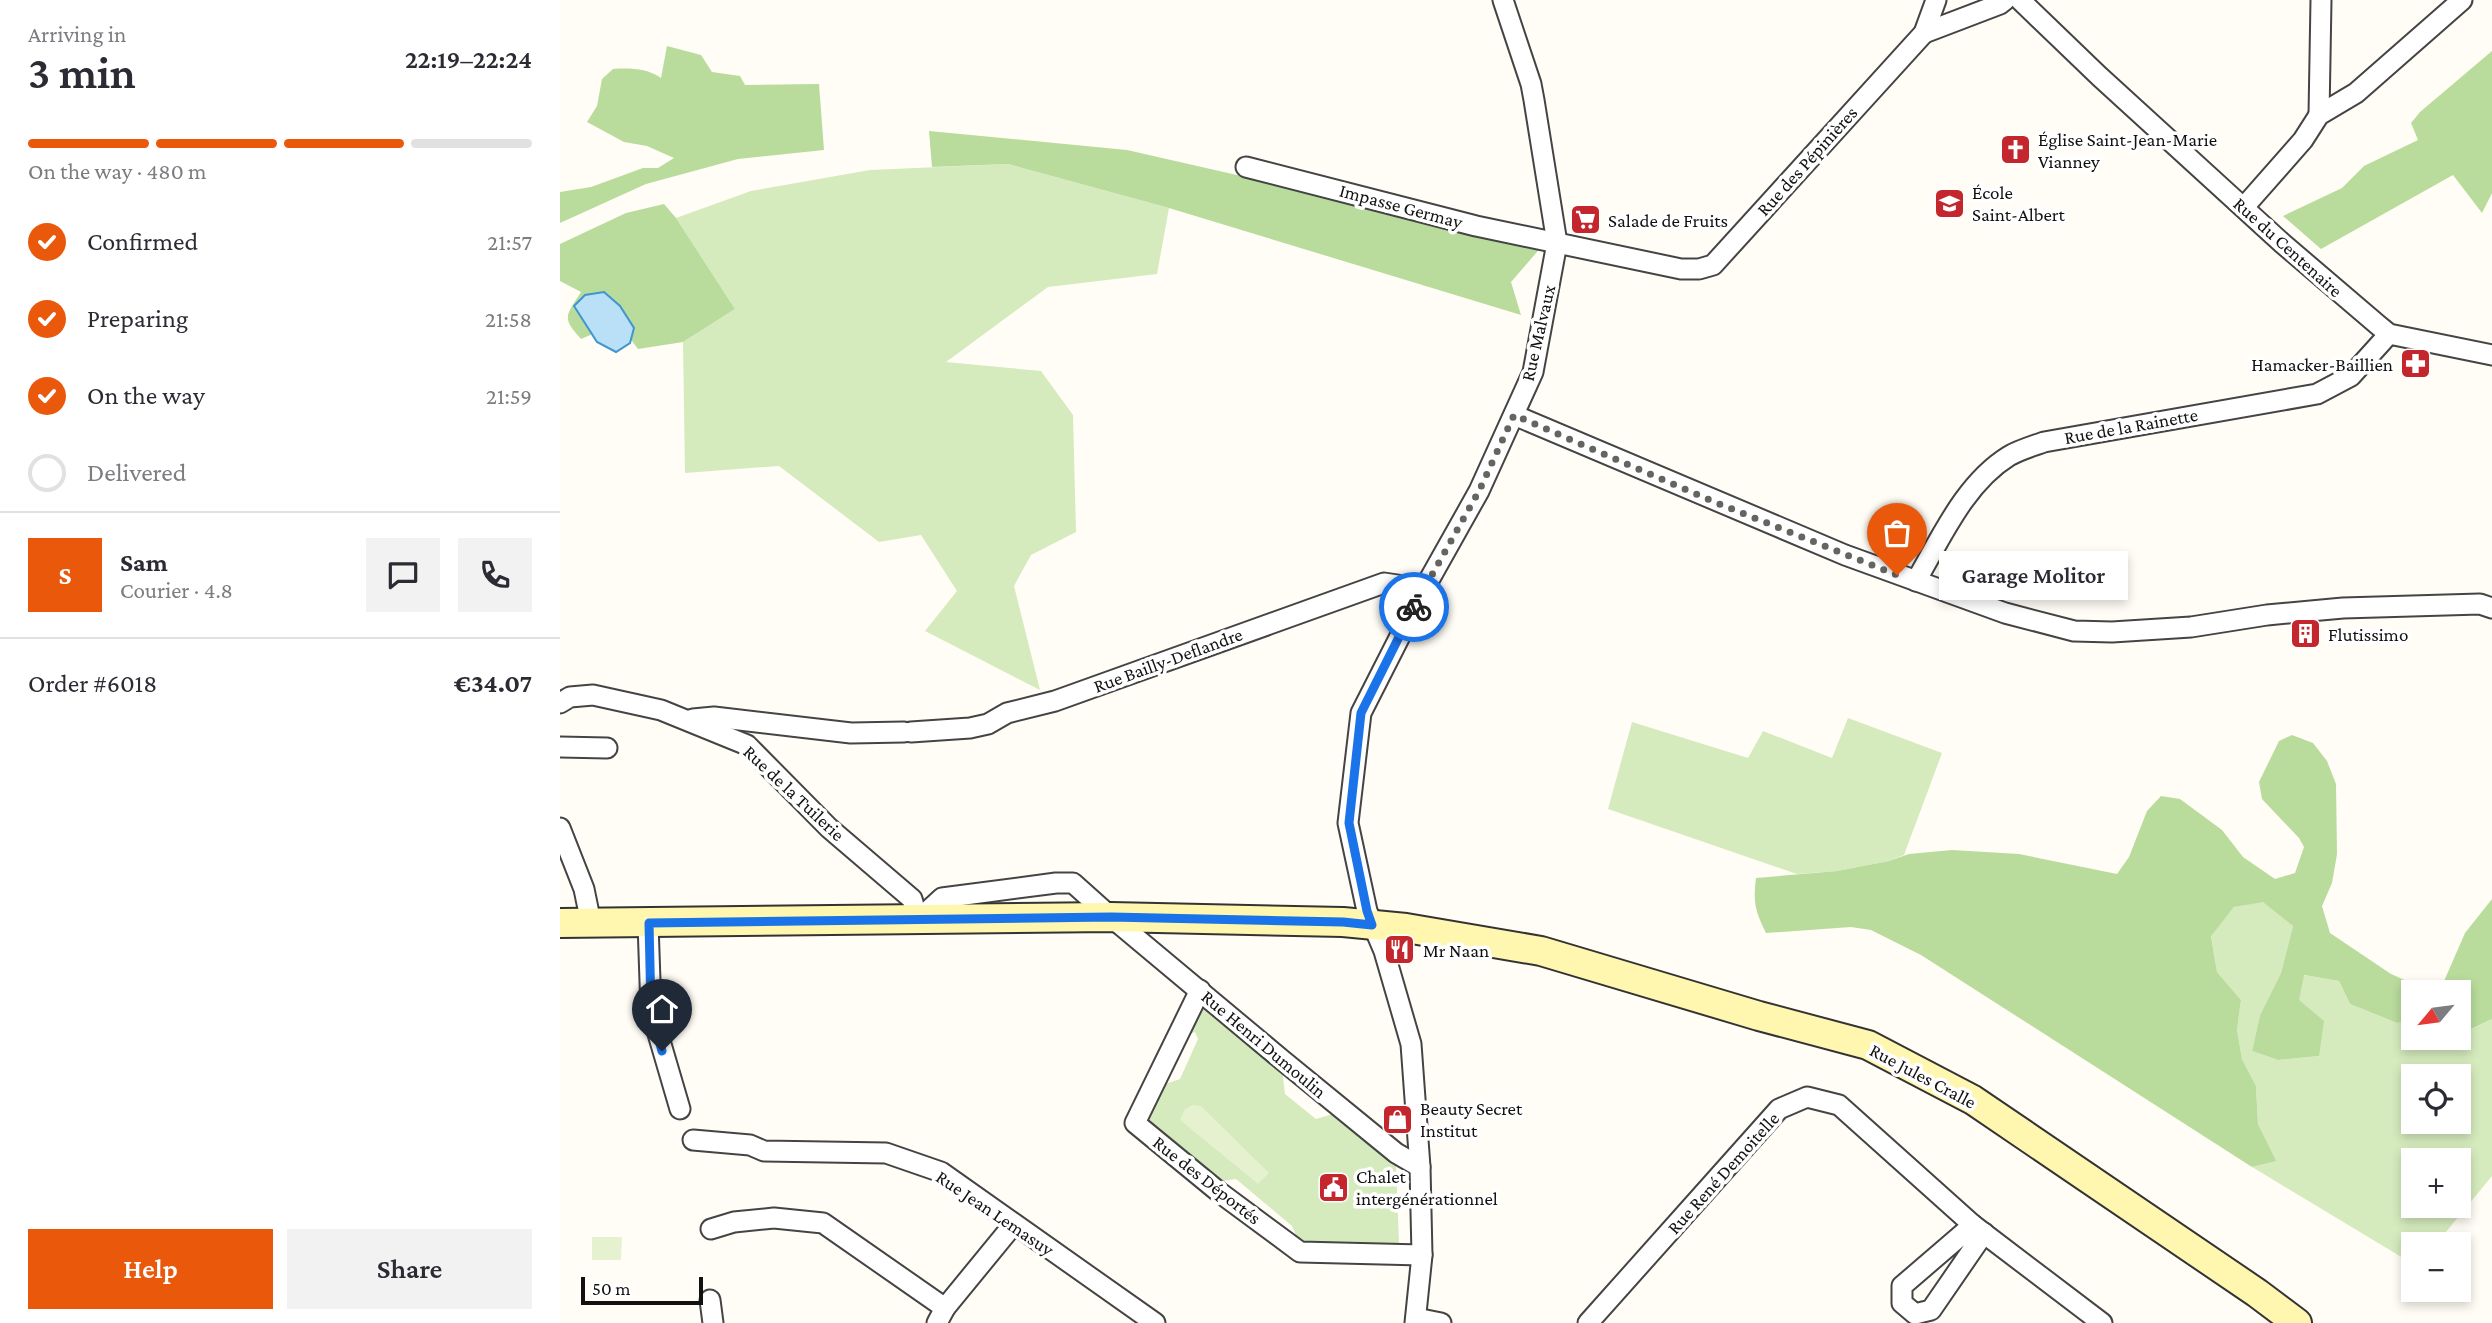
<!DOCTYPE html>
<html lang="en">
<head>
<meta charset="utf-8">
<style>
	:root { --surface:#fff; --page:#f2f2f3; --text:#2b2b33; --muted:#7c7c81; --line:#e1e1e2; --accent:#ea580c }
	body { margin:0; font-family:"Crimson Pro",serif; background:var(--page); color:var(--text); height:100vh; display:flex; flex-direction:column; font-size:26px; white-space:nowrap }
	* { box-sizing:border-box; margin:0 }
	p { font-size:23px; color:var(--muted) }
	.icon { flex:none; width:38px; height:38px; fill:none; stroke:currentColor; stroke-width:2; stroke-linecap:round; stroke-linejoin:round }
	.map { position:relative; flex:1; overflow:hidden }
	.panel { display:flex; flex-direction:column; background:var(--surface); width:560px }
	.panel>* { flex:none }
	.needle { width:46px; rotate:241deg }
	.tools { position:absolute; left:1841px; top:980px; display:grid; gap:14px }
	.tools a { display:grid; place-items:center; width:70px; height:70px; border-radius:0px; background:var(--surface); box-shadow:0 4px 10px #0003; font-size:35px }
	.scale { position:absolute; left:21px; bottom:18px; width:122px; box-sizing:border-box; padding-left:7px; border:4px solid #111; border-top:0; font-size:19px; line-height:24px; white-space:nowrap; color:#111; -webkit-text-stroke:5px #fff; paint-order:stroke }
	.pin { position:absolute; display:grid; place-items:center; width:60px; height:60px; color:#fff; margin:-72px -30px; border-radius:50% 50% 50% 0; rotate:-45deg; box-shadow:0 0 7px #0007 }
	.pin .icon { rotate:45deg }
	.courier { position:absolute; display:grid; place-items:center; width:70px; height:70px; margin:-35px; border:5px solid #1a73e8; border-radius:50%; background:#fff; color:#222; box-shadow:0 2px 9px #0007 }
	.bubble { position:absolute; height:49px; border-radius:0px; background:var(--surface); box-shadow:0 4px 10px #0003; font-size:23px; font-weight:600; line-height:49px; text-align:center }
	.headline em { font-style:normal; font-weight:600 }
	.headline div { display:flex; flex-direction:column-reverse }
	.headline { display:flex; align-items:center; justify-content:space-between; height:119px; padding:0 28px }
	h1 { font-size:46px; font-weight:600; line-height:52px }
	.bar { display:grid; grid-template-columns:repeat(4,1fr); gap:10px 7px; align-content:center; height:84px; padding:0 28px }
	.bar i { height:9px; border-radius:5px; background:var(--line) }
	.bar .on { background:var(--accent) }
	.bar p { grid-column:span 4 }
	.line { display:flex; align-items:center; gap:18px; padding:0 28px; border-top:2px solid var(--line) }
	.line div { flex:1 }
	.round { display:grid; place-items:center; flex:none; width:74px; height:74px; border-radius:0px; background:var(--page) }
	ol { padding:0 28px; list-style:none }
	li { display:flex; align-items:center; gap:21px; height:77px }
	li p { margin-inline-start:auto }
	li .icon { padding:7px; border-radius:50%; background:var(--accent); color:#fff; stroke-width:4 }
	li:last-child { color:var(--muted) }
	li i { width:38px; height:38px; border:4px solid var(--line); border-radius:50% }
	.button { display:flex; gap:14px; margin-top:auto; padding:14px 28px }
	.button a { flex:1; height:80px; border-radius:0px; background:var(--accent); color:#fff; font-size:28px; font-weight:600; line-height:80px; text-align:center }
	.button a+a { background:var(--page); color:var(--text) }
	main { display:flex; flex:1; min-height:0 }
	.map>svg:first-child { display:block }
</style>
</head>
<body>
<main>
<section class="panel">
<div class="headline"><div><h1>3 min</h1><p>Arriving in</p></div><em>22:19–22:24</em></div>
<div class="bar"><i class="on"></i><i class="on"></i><i class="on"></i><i></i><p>On the way · 480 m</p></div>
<ol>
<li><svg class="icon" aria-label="check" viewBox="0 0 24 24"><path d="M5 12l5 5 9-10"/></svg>Confirmed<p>21:57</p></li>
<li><svg class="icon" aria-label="check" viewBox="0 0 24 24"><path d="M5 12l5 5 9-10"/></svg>Preparing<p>21:58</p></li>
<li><svg class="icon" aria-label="check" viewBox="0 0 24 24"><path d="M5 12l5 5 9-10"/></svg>On the way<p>21:59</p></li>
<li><i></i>Delivered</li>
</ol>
<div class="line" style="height:126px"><b class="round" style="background:var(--accent);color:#fff">S</b><div><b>Sam</b><p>Courier · 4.8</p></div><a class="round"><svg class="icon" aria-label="chat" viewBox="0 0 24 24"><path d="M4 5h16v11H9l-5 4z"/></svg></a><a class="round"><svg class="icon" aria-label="phone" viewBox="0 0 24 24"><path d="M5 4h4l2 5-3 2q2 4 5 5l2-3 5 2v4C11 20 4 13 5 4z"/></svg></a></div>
<div class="line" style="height:91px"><div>Order #6018</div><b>€34.07</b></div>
<div class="button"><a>Help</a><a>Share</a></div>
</section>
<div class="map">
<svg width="1932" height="1323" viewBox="0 0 1932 1323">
	<rect width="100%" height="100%" fill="#fffdf5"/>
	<g fill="#d5ebbd" fill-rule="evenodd">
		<polygon points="448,164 609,208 597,274 488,287 386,362 481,371 513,415 516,532 471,555 454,586 480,690 365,631 397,591 361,535 319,542 219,466 125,473 123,342 175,309 116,218 191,191 310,170"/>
		<polygon points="1288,718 1382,753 1344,855 1329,861 1277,871 1237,874 1048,809 1072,722 1188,758 1203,731 1272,758"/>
		<path d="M1703,901L1733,926L1721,973L1700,1015L1692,1051L1718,1060L1759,1056L1738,1000L1743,975L1779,981L1790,1004L1837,1023L1853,1018V1038H1899V1031L1904,1033L1932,1019V1176L1876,1244H1853V1264L1692,1167L1715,1161L1698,1124L1696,1086L1682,1059L1677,1030L1681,1000L1657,972L1651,935L1674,907ZM1853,1076H1899V1122H1853ZM1853,1160H1899V1206H1853Z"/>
		<polygon points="640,1008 651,1010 722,1069 725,1094 756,1119 776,1113 836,1164 839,1243 740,1244 732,1226 676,1179 657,1182 590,1125 588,1118 599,1086 620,1079 638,1039 635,1032 622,1037"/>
	</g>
	<g fill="#b9dc9c">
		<path d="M107,46L141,55L152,72L180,76L185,85L259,84L264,150L178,159L86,184L0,223V192L31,187L83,168H98L114,158L87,146L64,142L27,122L37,106L42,79L53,69C70,68 86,68 101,78Z"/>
		<polygon points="1932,51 1932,193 1922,213 1893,175 1761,249 1723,216 1782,188 1804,166 1858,140 1851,123 1860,112"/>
		<polygon points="369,131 567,150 983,245 951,282 961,315 609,208 448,164 372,167"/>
		<path d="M104,204L116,218L175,309L123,342L78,349L63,329L49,327L21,339C1,317 6,316 21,292L0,281V244L66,213Z"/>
		<path d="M1732,735L1753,743L1767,761L1776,784L1777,854L1772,883L1762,906L1770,933L1831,974L1865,989L1881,988L1905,933L1932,899V1019L1903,1033L1899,1031V992H1853V1018L1837,1023L1790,1004L1779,981L1744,975L1739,1000L1764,1021L1759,1056L1718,1060L1692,1051L1700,1015L1721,973L1733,926L1703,902L1674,907L1651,936L1657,972L1681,1000L1677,1030L1682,1059L1696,1086L1698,1124L1716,1161L1692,1167L1361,955L1311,930L1291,927L1206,933C1195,911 1193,902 1196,878L1277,871L1329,861L1349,854L1392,850L1459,854L1557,874L1569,857L1587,811L1601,796L1620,799L1662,830L1683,857L1715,879L1735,873L1744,847L1739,838L1702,799L1699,782L1719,741Z"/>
	</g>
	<g fill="#e6f2cf">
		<polygon points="633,1105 641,1106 709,1173 698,1184 620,1120 625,1109"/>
		<polygon points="32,1237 62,1237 61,1260 32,1260"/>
	</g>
	<polygon fill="#b9e0f7" stroke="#3f96cf" stroke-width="2" points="44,292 60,306 74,328 70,343 56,352 37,342 14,306 25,295"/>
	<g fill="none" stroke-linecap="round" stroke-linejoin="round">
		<defs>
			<g id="street">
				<polyline points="1460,0 1539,76 1722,243 1818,325 1829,334 1932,355"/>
				<polyline points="1364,33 1440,4 1445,0"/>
				<polyline points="1759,115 1761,0"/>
				<polyline points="686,167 916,226 1121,269 1139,269 1153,265 1364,33 1376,0"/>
				<polyline points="1684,207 1743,140 1759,115 1796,93 1902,0"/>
				<polyline points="954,415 1285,555 1445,613 1514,631 1552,632 1631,627 1707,615 1783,608 1920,604 1932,608"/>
				<path d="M1356,581C1381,538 1405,483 1449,456C1459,450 1473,446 1484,442L1757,394L1791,376L1829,334"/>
				<polyline points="0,703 10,697 33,695 101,710 187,745 269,828 352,899 358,920"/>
				<polyline points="133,719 154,717 291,733 344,732"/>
				<polyline points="351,732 410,728 428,724 447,713 495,701 824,583 864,589"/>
				<polyline points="0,747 47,748"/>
				<polyline points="0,828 24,889 31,923"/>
				<polyline points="358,920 382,898 496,883 513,883 551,917 721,1059 836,1153 860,1167"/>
				<polyline points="88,923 91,1010 120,1109"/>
				<polyline points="640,990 575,1123 659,1192 740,1252 862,1255"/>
				<polyline points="133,1140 190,1145 204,1151 326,1153 381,1172 595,1323"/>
				<polyline points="1413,1225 1342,1286 1342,1303 1355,1314 1371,1310 1424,1233"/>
				<polyline points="151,1229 174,1222 214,1218 263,1223 385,1308"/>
				<polyline points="150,1300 153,1323"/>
				<polyline points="856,1318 881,1323"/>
				<polyline points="377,1323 385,1308 453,1225"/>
				<polyline points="855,1323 862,1255 860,1167 851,1044 824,951 807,911 788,823 801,713 864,589 919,491 973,372 997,243 974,100 971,84 943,0"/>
				<polyline points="1028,1323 1219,1109 1247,1097 1279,1105 1413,1225 1542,1323"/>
			</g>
			<polyline id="secondary" points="0,923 551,917 783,922 846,928 981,951 1199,1016 1308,1045 1413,1100 1697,1293 1737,1323"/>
		</defs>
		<use href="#street" stroke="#444" stroke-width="23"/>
		<use href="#secondary" stroke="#333" stroke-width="32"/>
		<use href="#street" stroke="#fff" stroke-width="19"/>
		<use href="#secondary" stroke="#fff6b0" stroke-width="28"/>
	</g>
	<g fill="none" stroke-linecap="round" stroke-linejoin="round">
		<polyline stroke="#646461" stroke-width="7" stroke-dasharray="0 12.6" points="854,607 919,491 954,415 1152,501 1337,575"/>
		<polyline stroke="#1a73e8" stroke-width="9" points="102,1051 91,1010 89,923 551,917 783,922 812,925 807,911 789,823 801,713 854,607"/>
	</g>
	<defs>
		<symbol id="church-square" viewBox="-11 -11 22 22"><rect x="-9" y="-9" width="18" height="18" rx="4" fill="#c4262e" stroke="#fff"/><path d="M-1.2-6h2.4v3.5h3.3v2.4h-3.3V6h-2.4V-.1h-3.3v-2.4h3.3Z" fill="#fff"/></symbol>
		<symbol id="school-square" viewBox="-11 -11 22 22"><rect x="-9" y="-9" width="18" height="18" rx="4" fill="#c4262e" stroke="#fff"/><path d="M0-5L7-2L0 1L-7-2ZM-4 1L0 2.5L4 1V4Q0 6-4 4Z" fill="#fff"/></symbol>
		<symbol id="supermarket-square" viewBox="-11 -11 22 22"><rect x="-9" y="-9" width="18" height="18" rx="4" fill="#c4262e" stroke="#fff"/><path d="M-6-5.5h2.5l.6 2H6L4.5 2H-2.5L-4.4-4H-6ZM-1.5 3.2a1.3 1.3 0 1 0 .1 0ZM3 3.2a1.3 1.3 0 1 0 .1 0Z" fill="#fff"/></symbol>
		<symbol id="pharmacy-square" viewBox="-11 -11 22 22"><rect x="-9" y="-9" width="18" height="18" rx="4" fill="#c4262e" stroke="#fff"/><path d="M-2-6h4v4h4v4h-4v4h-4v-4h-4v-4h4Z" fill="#fff"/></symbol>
		<symbol id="building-square" viewBox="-11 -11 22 22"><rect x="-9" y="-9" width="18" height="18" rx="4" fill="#c4262e" stroke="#fff"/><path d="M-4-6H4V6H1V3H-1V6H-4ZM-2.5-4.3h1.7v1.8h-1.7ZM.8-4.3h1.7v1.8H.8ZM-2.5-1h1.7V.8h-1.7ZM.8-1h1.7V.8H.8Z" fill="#fff"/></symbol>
		<symbol id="restaurant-square" viewBox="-11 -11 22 22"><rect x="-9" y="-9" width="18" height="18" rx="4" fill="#c4262e" stroke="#fff"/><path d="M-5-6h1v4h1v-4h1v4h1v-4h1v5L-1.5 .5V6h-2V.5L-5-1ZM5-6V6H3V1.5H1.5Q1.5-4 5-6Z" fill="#fff"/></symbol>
		<symbol id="shop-square" viewBox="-11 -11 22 22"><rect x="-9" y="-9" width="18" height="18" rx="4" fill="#c4262e" stroke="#fff"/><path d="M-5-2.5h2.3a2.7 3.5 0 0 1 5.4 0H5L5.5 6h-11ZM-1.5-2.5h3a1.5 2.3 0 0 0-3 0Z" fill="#fff"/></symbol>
		<symbol id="civic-square" viewBox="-11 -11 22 22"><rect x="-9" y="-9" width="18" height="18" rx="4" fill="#c4262e" stroke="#fff"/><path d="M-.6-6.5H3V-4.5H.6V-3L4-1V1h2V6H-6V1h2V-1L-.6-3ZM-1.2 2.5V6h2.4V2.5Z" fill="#fff"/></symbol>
	</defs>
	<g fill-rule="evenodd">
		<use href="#church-square" x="1438" y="132" width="35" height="35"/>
		<use href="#school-square" x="1372" y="186" width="35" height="35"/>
		<use href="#supermarket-square" x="1008" y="202" width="35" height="35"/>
		<use href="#pharmacy-square" x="1838" y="346" width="35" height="35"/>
		<use href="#building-square" x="1728" y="616" width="35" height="35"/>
		<use href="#restaurant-square" x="822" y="932" width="35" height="35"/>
		<use href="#shop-square" x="820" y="1102" width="35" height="35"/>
		<use href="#civic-square" x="756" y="1170" width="35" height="35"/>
	</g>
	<g text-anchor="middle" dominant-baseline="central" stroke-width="7" stroke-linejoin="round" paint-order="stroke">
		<g font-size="19" fill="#111" stroke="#fff" text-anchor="start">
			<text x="1478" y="139">Église Saint-Jean-Marie<tspan x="1478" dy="22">Vianney</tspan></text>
			<text x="1412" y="192">École<tspan x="1412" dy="22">Saint-Albert</tspan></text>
			<text x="1048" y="220">Salade de Fruits</text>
			<text x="1833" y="364" text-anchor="end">Hamacker-Baillien</text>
			<text x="1768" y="634">Flutissimo</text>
			<text x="863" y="950">Mr Naan</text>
			<text x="860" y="1108">Beauty Secret<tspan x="860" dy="22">Institut</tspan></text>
			<text x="796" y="1176">Chalet<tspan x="796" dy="22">intergénérationnel</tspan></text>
		</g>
		<g font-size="19" fill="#111" stroke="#fff">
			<text transform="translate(1247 161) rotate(-48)">Rue des Pépinières</text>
			<text transform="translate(841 206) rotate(15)">Impasse Germay</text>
			<text transform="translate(1728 247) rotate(42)">Rue du Centenaire</text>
			<text transform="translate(978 333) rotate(-77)">Rue Malvaux</text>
			<text transform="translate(1571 426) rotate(-10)">Rue de la Rainette</text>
			<text transform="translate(608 660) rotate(-20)">Rue Bailly-Deflandre</text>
			<text transform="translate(234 793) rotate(43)">Rue de la Tuilerie</text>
			<text transform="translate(704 1044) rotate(40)">Rue Henri Dumoulin</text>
			<text transform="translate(1363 1076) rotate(28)">Rue Jules Cralle</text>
			<text transform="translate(1163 1173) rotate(-48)">Rue René Demoitelle</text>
			<text transform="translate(647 1180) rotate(38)">Rue des Déportés</text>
			<text transform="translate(435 1213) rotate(34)">Rue Jean Lemasuy</text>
		</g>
	</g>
</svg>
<div class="tools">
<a><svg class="needle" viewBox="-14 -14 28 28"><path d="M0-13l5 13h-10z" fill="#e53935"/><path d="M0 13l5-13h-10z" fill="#7c7c81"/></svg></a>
<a><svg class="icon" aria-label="locate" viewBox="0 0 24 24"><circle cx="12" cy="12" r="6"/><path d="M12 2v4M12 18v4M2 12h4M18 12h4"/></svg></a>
<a>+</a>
<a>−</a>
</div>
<div class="scale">50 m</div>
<div class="pin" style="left:1337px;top:575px;background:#ea580c"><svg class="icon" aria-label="bag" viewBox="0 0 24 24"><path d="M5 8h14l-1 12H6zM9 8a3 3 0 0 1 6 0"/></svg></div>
<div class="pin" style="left:102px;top:1051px;background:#1f2937"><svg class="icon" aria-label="home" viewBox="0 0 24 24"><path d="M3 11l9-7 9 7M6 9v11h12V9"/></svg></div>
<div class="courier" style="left:854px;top:607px"><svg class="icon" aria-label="bike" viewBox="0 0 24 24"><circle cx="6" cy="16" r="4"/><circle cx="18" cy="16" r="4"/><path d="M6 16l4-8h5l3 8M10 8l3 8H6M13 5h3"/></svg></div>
<div class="bubble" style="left:1379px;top:551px;width:189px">Garage Molitor</div>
</div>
</main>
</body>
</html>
